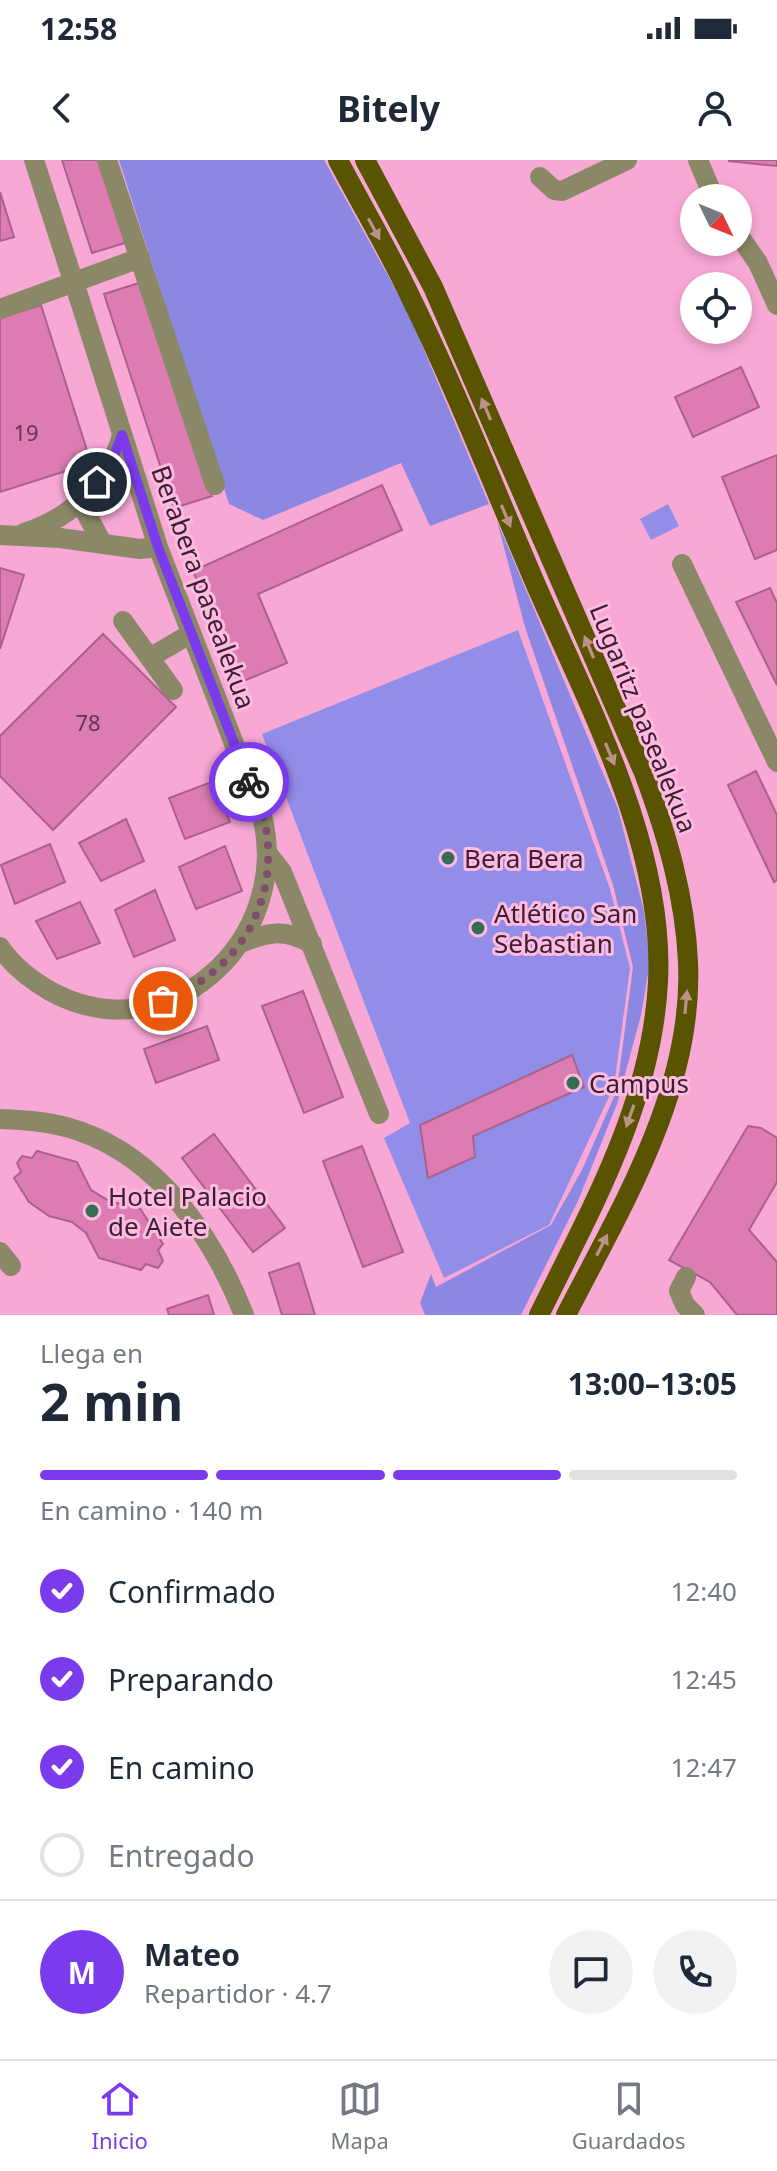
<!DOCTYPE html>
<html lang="es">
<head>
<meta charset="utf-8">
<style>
	:root { --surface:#fff; --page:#f2f2f3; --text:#1f2937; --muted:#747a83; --line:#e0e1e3; --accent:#7c3aed }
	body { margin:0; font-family:"Noto Sans",sans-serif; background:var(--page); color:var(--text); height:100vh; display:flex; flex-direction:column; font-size:30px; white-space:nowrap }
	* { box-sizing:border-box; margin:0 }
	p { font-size:26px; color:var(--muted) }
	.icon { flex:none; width:44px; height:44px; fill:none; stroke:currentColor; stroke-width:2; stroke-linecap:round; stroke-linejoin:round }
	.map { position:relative; height:1155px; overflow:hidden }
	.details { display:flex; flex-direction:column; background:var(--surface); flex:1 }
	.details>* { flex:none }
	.needle { width:52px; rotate:133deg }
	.buttons { position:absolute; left:680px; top:24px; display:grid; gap:16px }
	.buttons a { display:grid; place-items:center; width:72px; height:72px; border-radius:50%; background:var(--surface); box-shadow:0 4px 12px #0003; font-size:40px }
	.pin { position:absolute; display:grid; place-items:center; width:68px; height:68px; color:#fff; margin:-34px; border:4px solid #fff; border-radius:50%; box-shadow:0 2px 8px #0007 }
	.courier { position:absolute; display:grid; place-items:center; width:80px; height:80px; margin:-40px; border:6px solid #7c3aed; border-radius:50%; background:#fff; color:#222; box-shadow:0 2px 10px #0007 }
	.summary em { font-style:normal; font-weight:700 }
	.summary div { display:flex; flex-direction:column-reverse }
	.summary { display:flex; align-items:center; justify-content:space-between; height:136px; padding:0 40px }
	h1 { font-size:52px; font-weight:700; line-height:60px }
	.bar { display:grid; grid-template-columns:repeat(4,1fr); gap:12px 8px; align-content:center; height:96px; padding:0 40px }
	.bar i { height:10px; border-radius:6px; background:var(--line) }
	.bar .active { background:var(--accent) }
	.bar p { grid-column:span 4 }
	.line { display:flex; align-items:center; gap:20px; padding:0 40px; border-top:2px solid var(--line) }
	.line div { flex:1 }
	.round { display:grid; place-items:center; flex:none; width:84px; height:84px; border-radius:42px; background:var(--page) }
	ol { padding:0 40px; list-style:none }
	li { display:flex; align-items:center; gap:24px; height:88px }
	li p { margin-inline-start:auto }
	li .icon { padding:8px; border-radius:50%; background:var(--accent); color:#fff; stroke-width:4 }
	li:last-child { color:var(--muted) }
	li i { width:44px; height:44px; border:4px solid var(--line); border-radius:50% }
	.status { display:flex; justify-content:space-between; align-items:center; height:56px; padding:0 40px; background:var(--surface); direction:ltr }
	.status svg { height:22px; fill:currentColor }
	header { display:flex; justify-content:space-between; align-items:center; height:104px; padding:0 40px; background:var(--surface); font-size:36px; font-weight:700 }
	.menu { display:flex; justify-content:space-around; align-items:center; height:112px; border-top:2px solid var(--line); background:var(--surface); font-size:22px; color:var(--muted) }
	.menu a { display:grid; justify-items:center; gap:4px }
	.menu .active { color:var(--accent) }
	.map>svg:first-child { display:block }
</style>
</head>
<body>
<div class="status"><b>12:58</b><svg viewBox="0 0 49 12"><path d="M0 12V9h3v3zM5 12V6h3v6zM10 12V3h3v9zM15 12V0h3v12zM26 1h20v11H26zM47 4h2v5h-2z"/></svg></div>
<header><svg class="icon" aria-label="back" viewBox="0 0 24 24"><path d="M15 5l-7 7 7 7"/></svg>Bitely<svg class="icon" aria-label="person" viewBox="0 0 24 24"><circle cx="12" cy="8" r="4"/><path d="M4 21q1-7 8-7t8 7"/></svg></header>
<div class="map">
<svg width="777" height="1155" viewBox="0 0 777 1155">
	<rect width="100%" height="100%" fill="#f8a8d5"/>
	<g fill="#938dea">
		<polygon points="668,344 679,366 651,380 640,359"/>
		<polygon points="518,470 610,729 630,808 614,926 549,1065 444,1118 384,978 410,963 262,574"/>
	</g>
	<g fill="#8d87e4">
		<polygon points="119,0 324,0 407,150 489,344 430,366 401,303 263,360 229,344"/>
		<polygon points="497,361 618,649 644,751 650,802 641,855 617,944 578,1041 521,1155 425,1155 420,1143 431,1114 436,1127 551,1065 582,1010 617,930 633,807 613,725 525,467"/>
	</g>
	<g fill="#dc7cb3" stroke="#aa618c" stroke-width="2">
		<polygon points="62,0 101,0 128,82 92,93"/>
		<polygon points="777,0 777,6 729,1 729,0"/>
		<polygon points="0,32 14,77 0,81"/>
		<polygon points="142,122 212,336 174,348 104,134"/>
		<polygon points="41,145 91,303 0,332 0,158"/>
		<polygon points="741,207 759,247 693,277 675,237"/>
		<polygon points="777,295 777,390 755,399 722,317"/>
		<polygon points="382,325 402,370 258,434 287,503 241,522 193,411"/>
		<polygon points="0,408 24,415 0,489"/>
		<polygon points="770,428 777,443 777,525 736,442"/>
		<polygon points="103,474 176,547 53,670 0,616 0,576"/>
		<polygon points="756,611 777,655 777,720 774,722 728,625"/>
		<polygon points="214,621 230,662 185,679 169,638"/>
		<polygon points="126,659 144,701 101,721 79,683"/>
		<polygon points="50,684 65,722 15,744 1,705"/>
		<polygon points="225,686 242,731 196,749 179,707"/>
		<polygon points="155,730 175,780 134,797 115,750"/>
		<polygon points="80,742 100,783 57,799 36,761"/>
		<polygon points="303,831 343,937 304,953 262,846"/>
		<polygon points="207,866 219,900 156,923 144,889"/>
		<polygon points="572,895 584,927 473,976 475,997 428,1018 420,965"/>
		<polygon points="748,966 761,968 777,978 777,1022 749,1070 777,1102 777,1155 737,1155 710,1122 669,1100"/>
		<polygon points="214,974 285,1068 253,1092 182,998"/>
		<polygon points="362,986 403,1092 363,1107 323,1001"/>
		<polygon points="37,991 77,1002 91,1030 111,1042 139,1047 163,1084 158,1090 163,1101 158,1108 146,1104 141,1110 99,1098 86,1073 72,1062 49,1056 29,1042 14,1018 21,1012 17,1003 22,996 32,998"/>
		<polygon points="299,1103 315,1155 282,1155 269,1113"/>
		<polygon points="208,1135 214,1155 169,1155 167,1149"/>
	</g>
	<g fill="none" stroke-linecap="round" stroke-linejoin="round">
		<g stroke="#8a8866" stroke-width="20">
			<polyline points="34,0 67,102"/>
			<polyline points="107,0 215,325"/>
			<polyline points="698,0 714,38"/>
			<polyline points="540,17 554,30 562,31 627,0"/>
			<polyline points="738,74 758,103 777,145"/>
			<polyline points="0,149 140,98"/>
			<polyline points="88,337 85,351 102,383"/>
			<path d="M24,373C71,358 109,323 122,275"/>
			<polyline points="0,375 60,378 140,389 158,387"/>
			<polyline points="682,404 777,602"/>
			<polyline points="123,461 173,530"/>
			<polyline points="151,497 190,474"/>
			<polyline points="268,694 282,712 379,954"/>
			<path d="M240,783C270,772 283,768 312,784"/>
			<path d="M0,787C12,805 31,820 50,831C168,896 293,779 262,656L158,387L80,141"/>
			<path d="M0,959C27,960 54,962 79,971C161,999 214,1079 244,1155"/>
			<polyline points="0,1092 11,1106"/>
			<polyline points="686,1117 679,1131 685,1145 695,1155"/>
		</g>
		<g stroke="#5a5402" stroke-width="20">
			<path d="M338,0C362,46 389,91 411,138C457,232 495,330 536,425C589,546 665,687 658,822C652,943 591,1049 539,1155"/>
			<path d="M365,0L433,127L644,613C667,675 685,736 688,802C694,929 622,1046 566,1155"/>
		</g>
		<polyline stroke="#8a8866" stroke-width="20" points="67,102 80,141"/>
	</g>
	<defs><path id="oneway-solid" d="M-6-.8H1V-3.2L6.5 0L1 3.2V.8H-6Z" transform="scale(2)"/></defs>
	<g fill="#bb9287">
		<use href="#oneway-solid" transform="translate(374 69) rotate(62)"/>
		<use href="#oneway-solid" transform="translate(486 249) rotate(-113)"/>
		<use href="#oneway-solid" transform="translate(506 356) rotate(67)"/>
		<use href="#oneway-solid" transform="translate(589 487) rotate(-113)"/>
		<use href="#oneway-solid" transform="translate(610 594) rotate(67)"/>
		<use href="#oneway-solid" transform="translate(686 842) rotate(-85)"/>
		<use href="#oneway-solid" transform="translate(630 956) rotate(109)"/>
		<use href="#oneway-solid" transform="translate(602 1085) rotate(-63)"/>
	</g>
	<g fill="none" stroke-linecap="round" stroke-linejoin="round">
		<path stroke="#7e4e6a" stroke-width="8" stroke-dasharray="0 14.4" d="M163,841C233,814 276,752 267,675C265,657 256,639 249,622"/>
		<polyline stroke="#7c3aed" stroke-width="10" points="97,322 112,301 122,275 158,387 249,622"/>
	</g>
	<g fill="#346d56" stroke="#fcbbdf" stroke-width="3">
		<circle cx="448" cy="698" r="8"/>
		<circle cx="478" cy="768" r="8"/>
		<circle cx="573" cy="923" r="8"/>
		<circle cx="92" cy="1051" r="8"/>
	</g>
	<g text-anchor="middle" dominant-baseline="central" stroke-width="6" stroke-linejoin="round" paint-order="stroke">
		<g font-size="22" fill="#653651">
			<text x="26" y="272">19</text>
			<text x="88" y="562">78</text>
		</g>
		<g font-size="26" fill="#3d1e30" stroke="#fcbbdf">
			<text transform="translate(204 427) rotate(70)">Berabera pasealekua</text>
			<text transform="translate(644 558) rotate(68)">Lugaritz pasealekua</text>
		</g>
		<g font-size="26" fill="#3d1e30" stroke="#fcbbdf" text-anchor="start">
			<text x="464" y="698">Bera Bera</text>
			<text x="494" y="753">Atlético San<tspan x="494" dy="30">Sebastian</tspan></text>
			<text x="589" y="923">Campus</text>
			<text x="108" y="1036">Hotel Palacio<tspan x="108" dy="30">de Aiete</tspan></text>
		</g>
	</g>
</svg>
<div class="buttons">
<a><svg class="needle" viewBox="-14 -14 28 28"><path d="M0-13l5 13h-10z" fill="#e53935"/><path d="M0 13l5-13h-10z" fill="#747a83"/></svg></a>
<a><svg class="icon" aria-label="locate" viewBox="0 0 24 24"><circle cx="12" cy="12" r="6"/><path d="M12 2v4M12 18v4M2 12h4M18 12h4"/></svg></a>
</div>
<div class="pin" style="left:163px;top:841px;background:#ea580c"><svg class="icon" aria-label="bag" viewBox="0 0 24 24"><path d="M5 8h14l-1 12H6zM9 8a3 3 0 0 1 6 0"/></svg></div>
<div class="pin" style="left:97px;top:322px;background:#1f2937"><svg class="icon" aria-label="home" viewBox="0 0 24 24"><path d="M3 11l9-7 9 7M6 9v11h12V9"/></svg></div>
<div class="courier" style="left:249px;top:622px"><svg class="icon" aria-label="bike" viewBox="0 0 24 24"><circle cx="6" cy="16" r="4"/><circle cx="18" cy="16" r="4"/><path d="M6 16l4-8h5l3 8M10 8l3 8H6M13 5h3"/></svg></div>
</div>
<section class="details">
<div class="summary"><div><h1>2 min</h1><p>Llega en</p></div><em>13:00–13:05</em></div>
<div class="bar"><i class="active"></i><i class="active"></i><i class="active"></i><i></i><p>En camino · 140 m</p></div>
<ol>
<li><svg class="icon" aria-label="check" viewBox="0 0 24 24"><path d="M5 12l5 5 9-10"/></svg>Confirmado<p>12:40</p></li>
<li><svg class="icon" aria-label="check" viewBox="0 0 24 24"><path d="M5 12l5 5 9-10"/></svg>Preparando<p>12:45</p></li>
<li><svg class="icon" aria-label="check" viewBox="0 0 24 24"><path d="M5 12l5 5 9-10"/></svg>En camino<p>12:47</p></li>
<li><i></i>Entregado</li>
</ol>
<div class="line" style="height:144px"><b class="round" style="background:var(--accent);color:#fff">M</b><div><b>Mateo</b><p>Repartidor · 4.7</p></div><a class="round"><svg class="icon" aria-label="chat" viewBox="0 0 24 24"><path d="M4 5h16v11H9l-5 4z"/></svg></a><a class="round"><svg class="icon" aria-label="phone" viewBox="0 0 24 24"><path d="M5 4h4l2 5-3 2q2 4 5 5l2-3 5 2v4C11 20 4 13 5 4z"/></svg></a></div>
</section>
<nav class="menu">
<a class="active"><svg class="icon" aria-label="home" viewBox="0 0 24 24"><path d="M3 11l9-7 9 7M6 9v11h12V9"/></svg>Inicio</a>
<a><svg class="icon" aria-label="map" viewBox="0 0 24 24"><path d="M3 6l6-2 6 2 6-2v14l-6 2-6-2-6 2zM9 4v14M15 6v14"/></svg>Mapa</a>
<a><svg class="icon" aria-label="saved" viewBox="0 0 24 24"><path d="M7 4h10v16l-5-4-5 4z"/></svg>Guardados</a>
</nav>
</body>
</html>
